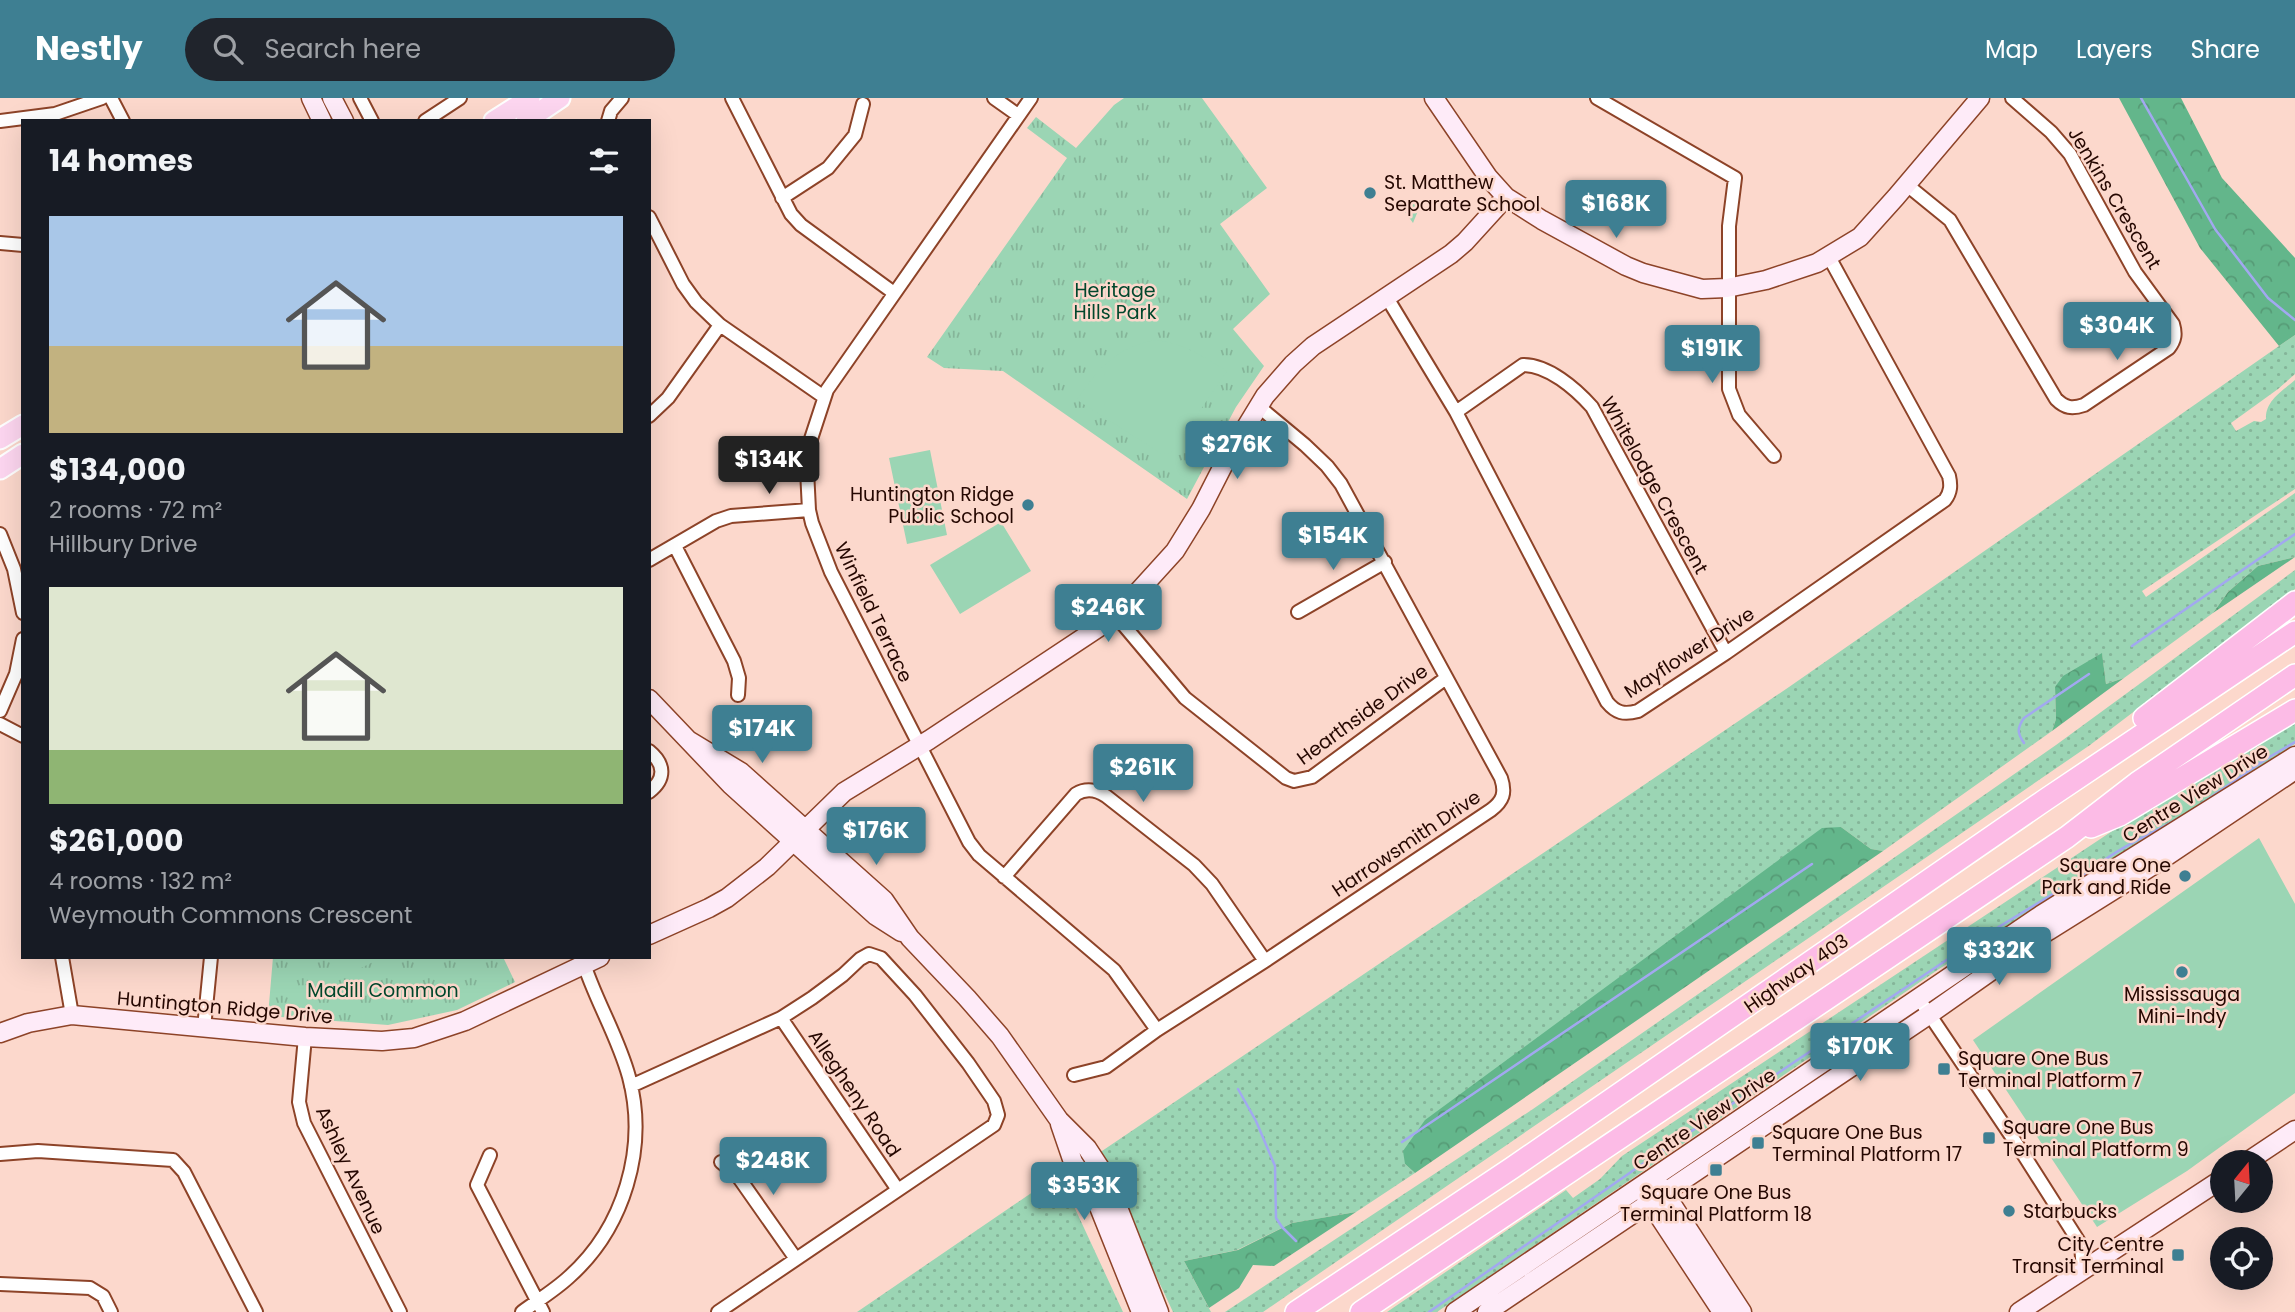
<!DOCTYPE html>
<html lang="en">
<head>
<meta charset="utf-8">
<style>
	body { margin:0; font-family:Poppins,sans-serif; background:#20242c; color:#f1f3f6; height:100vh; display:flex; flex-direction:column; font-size:26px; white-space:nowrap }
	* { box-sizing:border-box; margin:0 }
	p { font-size:23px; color:#9ea1a6 }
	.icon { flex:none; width:38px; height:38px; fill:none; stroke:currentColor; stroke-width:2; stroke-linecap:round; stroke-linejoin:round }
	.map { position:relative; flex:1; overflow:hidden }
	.drawer { position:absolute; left:21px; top:21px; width:630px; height:840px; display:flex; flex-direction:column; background:#171b24; border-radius:0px; box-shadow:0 7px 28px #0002 }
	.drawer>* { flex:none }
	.needle { width:46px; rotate:18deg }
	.tools { position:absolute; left:2210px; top:1052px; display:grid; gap:14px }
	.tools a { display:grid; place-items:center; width:63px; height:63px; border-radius:50%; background:#171b24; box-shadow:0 7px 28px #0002; font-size:35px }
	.price { position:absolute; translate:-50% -60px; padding:0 16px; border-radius:7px; background:#3e7f92; color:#fff; font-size:23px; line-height:46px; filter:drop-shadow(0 2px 4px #0008) }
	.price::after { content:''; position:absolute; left:50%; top:42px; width:21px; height:16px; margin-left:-10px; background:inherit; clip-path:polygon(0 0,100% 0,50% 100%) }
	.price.active { background:#222; color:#fff }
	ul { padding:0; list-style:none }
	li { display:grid; align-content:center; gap:14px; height:371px; padding:0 28px }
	li span { display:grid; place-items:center; height:217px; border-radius:0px; color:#555 }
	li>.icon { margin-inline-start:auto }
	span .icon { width:126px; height:126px; fill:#fffc; stroke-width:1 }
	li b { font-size:30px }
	h2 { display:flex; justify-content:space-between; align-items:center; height:84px; padding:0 28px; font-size:30px }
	header { display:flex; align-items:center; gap:42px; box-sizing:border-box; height:98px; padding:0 35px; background:#3e7f92; color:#fff }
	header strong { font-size:33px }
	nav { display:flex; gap:38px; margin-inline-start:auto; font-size:24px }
	.search { width:490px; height:63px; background:#20242c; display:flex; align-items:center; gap:18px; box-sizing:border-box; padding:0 24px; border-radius:38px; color:#9ea1a6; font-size:26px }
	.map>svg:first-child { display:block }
	.grass { fill:url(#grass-dots) }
	.forest { fill:url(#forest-crowns) }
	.park { fill:url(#park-tufts) }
	.pitch { fill:#9bd5b4 }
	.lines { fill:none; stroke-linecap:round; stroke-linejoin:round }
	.stream { stroke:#a2a8f0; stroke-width:2.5 }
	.street-casing { stroke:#8d4328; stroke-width:16 }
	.secondary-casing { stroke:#8d4328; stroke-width:21 }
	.primary-casing { stroke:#fff; stroke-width:23 }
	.highway-casing { stroke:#fff; stroke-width:24 }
	.street { stroke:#fff; stroke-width:12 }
	.secondary { stroke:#feebf8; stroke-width:18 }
	.primary { stroke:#fdd6f0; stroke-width:19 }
	.highway { stroke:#fcbbe6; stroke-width:21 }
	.poi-dot { fill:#3e7f92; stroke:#fcd8cc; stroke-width:2.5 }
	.labels { text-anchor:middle; stroke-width:5; stroke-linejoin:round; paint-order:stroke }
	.poi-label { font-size:19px; fill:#250701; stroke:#fcd8cc; text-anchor:start }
	.street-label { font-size:19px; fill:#250701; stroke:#fcd8cc }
	.park-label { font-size:19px; fill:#00472c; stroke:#fcd8cc }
</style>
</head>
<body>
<header>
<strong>Nestly</strong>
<div class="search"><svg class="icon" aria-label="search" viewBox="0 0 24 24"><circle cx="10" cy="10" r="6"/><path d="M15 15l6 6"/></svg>Search here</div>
<nav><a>Map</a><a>Layers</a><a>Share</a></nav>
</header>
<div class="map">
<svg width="2295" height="1214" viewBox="0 0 2295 1214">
	<defs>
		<pattern id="grass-dots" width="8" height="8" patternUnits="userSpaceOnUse" patternTransform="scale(1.75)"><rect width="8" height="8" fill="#9bd5b4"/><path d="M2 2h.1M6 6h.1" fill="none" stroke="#85b599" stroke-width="1.8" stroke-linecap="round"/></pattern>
		<pattern id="forest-crowns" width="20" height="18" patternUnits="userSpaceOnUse" patternTransform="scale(1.75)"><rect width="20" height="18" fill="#63b68b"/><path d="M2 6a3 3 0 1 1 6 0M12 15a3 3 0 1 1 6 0" fill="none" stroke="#569b76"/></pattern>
		<pattern id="park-tufts" width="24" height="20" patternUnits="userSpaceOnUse" patternTransform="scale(1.75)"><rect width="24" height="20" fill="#9bd5b4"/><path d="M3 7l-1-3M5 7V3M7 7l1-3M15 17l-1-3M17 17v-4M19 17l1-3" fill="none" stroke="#85b599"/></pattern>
	</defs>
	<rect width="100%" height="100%" fill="#fcd8cc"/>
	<!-- grass -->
	<path class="grass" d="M2295 237V276L2278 291 2231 325 2236 333 2254 323 2261 324 2266 321C2265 303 2282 293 2295 282V391L2142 493 2146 499 2295 395V459L2258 468 2228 494 2213 515 2124 580 2106 586 2102 556 2055 589 2056 621 2052 633 1883 753 1871 751 1841 729 1405 1066 1415 1075 1356 1114 1292 1125 1237 1152 1184 1163 1211 1214H1173L1099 1055 1789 589Z
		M2295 472V491L2090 647 1263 1214H1225L1533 1011 2056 647Z
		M2295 622V646L1939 871 1437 1214H1387L1566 1092 1573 1100 1600 1081 1622 1058 2138 716Z
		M1059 1076 1123 1214H857Z"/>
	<!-- forest -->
	<path class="forest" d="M2119 0H2181L2222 80 2295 160V237L2279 248 2200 150Z
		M2295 459 2213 515 2228 494 2258 468Z
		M2102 555 2106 586 2124 580 2052 633 2056 621 2055 589 2063 578Z
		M1841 729 1871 751 1883 753 1415 1075 1405 1066 1403 1053 1425 1022 1822 730Z
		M1356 1114 1274 1168 1253 1167 1239 1190 1209 1210 1184 1163 1238 1152 1292 1125Z"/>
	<!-- park -->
	<path class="park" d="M1124 0H1202L1267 90 1220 126 1270 196 1233 231 1264 268 1236 309 1187 401 1003 273 944 270 927 259 1067 60 1027 30 1036 19 1076 50 1114 7Z
		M1410 101 1419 104 1420 108 1413 125 1403 111Z
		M273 859H503L515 884 457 912 388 927 268 918Z"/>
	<!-- pitch -->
	<path class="pitch" d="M1155 242C1184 245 1202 258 1227 273L1171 355 1162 356 1077 302C1099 270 1115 250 1155 242Z
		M930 352 947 437 907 446 889 360Z
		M1001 424 1031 473 960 516 930 467Z
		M2259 740 2295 806V995L2187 1073 2097 1129 1973 942Z
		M328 859H383L339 881Z"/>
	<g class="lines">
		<!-- stream -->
		<path class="stream" d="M2141 0 2215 131 2268 200 2295 222
			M2132 548 2295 436
			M2024 645C2017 635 2017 630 2024 620L2089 576
			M2188 715 2266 661 2295 644
			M2103 763C2127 745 2156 734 2182 718
			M1238 991 1256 1023 1275 1068 1276 1120 1282 1129 1296 1143
			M1402 1044 1812 766
			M1429 1214 1644 1065 1969 847 2104 765"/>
		<!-- street casing -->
		<g class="street-casing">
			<path id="street" d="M111 0 123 23
				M360 0 372 23
				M732 0 791 116 801 127 894 195
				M994 0 1018 17
				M1031 0 827 292 809 347 807 372 809 412 812 425 831 474 969 744 979 757 1114 872 1157 932
				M1597 0 1735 80 1729 128V291L1739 317 1774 358
				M0 23 55 16 102 0
				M425 23 460 0
				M608 23 611 13 622 0
				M1907 87 1950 122 2056 301C2065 310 2072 311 2084 307L2169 250C2175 242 2176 236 2173 226L2135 174 2070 56 2051 34 2012 0
				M782 100 828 70 855 37 863 6
				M649 119 683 186 696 204 720 227 824 299
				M0 145 23 147
				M1386 198 1456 314 1607 604C1616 615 1624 617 1638 613L1726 555 1945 402C1951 394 1951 387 1949 378L1829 159
				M1456 314 1523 267C1548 267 1575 290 1592 309L1726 555
				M649 318 668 300 720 227
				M0 436 14 471 23 515
				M675 448 734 563 739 580 738 597
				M649 462 716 423 731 418 809 412
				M1298 514 1385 464
				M1116 518 1185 600 1286 680 1294 683 1312 679 1446 580
				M0 613 16 576 23 541
				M0 626 23 638
				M649 653C665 666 666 681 649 694
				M1004 779 1076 696C1086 690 1097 692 1106 698L1194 767 1212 786 1265 863
				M62 859 72 917
				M1919 901 2020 1051 2081 1147 2083 1172
				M781 920 898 1092
				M204 930 211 859
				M305 939 299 1004 304 1025 400 1214
				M1074 977 1106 969 1157 932 1265 863 1491 712C1503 703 1506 695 1501 680L1341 386 1327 368 1305 347 1258 308
				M631 988 781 920 812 900 843 877 860 861 869 856 881 860 915 897 968 965 994 1003 998 1017 994 1027 718 1214
				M0 1056 38 1053 173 1062 184 1074 256 1214
				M490 1057 477 1087 543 1214
				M721 1064 737 1077 796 1161
				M0 1186 90 1190 103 1198 111 1214
				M522 1214C537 1203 555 1192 569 1179 624 1130 648 1050 629 979 618 938 594 900 582 860"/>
		</g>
		<!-- secondary casing -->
		<g class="secondary-casing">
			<path id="secondary" d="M311 0 322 23
				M332 0 344 23
				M1434 0 1488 79 1506 99 1542 122 1626 168 1643 175 1702 191 1727 190 1766 182 1817 165 1860 139 1896 99 1980 0
				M649 601 731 687 876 818 901 834
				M688 642 741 674 884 802 910 840 967 900 1000 938 1059 1022 1087 1050 1106 1079 1159 1214
				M649 837 709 810 727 800 767 769 844 694 929 642 1116 518 1175 453 1201 411 1226 362 1265 298 1293 266 1313 248 1451 156 1465 144 1506 99
				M0 935 28 925 72 917 305 939 382 943 414 940 465 923 600 859
				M1060 1026 1073 1064 1093 1094 1141 1214
				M2247 1064 2295 1032
				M1658 1085 1742 1214
				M1645 1097 1722 1214
				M1455 1214 2041 817 2295 658
				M1487 1214 1930 916 2048 833 2155 766 2295 672
				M2019 1214 2222 1081"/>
		</g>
		<!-- primary casing -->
		<g class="primary-casing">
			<path id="primary" d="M494 23 530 0
				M526 23 560 0
				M0 341 23 327
				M0 371 23 356"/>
		</g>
		<!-- highway casing -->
		<g class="highway-casing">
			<path id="highway" d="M2144 620 2295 504
				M2091 729 2120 717 2295 612
				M1296 1214 1512 1070 2045 702 2295 534
				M1361 1214 2067 739 2137 685 2295 577"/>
		</g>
		<!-- street -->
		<use href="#street" class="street"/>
		<!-- secondary -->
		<use href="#secondary" class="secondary"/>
		<!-- primary -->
		<use href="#primary" class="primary"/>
		<!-- highway -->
		<use href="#highway" class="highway"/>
	</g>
	<!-- markers -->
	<g class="poi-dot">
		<circle cx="1370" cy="95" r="7"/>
		<circle cx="1028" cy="407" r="7"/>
		<circle cx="2185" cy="778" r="7"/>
		<circle cx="2182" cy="874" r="7"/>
		<rect x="1937" y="964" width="14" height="14" rx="3.5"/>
		<rect x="1982" y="1033" width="14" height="14" rx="3.5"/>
		<rect x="1751" y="1038" width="14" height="14" rx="3.5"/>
		<rect x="1709" y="1065" width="14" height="14" rx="3.5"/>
		<circle cx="2009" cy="1113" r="7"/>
		<rect x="2171" y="1150" width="14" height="14" rx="3.5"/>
	</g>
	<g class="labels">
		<!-- poi labels -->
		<g class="poi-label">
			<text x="1384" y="91">St. Matthew<tspan x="1384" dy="22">Separate School</tspan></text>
			<text x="1014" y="403" text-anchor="end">Huntington Ridge<tspan x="1014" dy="22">Public School</tspan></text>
			<text x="2171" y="774" text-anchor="end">Square One<tspan x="2171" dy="22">Park and Ride</tspan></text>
			<text x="2182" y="903" text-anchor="middle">Mississauga<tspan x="2182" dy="22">Mini-Indy</tspan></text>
			<text x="1958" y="967">Square One Bus<tspan x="1958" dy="22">Terminal Platform 7</tspan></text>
			<text x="2003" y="1036">Square One Bus<tspan x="2003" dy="22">Terminal Platform 9</tspan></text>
			<text x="1772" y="1041">Square One Bus<tspan x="1772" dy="22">Terminal Platform 17</tspan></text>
			<text x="1716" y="1101" text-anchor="middle">Square One Bus<tspan x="1716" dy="22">Terminal Platform 18</tspan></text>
			<text x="2023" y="1120">Starbucks</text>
			<text x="2164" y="1153" text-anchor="end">City Centre<tspan x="2164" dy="22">Transit Terminal</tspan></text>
		</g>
		<!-- street labels -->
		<g class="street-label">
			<text transform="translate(2115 100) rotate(59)" y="7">Jenkins Crescent</text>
			<text transform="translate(1655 387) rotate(61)" y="7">Whitelodge Crescent</text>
			<text transform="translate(874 514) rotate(64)" y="7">Winfield Terrace</text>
			<text transform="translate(1689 554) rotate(-33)" y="7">Mayflower Drive</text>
			<text transform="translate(1362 616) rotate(-36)" y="7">Hearthside Drive</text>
			<text transform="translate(2195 695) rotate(-32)" y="7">Centre View Drive</text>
			<text transform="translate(1406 745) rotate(-34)" y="7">Harrowsmith Drive</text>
			<text transform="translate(1796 875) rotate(-35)" y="7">Highway 403</text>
			<text transform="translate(225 909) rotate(5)" y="7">Huntington Ridge Drive</text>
			<text transform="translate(855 995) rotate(56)" y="7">Allegheny Road</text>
			<text transform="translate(1704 1021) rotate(-34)" y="7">Centre View Drive</text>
			<text transform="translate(351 1072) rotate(65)" y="7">Ashley Avenue</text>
		</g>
		<!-- park labels -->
		<g class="park-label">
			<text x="1115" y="199">Heritage<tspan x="1115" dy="22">Hills Park</tspan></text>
			<text x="383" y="899">Madill Common</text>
		</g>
	</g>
</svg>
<div class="tools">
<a><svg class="needle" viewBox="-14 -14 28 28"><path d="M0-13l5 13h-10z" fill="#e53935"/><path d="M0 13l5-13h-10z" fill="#9ea1a6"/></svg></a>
<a><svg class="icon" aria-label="locate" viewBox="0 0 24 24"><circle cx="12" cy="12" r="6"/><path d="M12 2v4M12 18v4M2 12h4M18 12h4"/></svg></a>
</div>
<b class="price" style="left:1616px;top:142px">$168K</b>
<b class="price" style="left:2117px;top:264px">$304K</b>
<b class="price" style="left:1712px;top:287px">$191K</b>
<b class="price" style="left:1237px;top:383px">$276K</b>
<b class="price active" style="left:769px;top:398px">$134K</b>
<b class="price" style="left:1333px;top:474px">$154K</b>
<b class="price" style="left:1108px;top:546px">$246K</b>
<b class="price" style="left:762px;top:667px">$174K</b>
<b class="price" style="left:1143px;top:706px">$261K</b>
<b class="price" style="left:876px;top:769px">$176K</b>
<b class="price" style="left:1999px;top:889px">$332K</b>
<b class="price" style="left:1860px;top:985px">$170K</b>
<b class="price" style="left:773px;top:1099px">$248K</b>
<b class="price" style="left:1084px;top:1124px">$353K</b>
<section class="drawer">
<h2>14 homes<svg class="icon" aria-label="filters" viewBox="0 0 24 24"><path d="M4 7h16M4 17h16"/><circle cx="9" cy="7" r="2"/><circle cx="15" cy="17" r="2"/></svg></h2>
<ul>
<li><span style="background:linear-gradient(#a9c7e8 60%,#c2b280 0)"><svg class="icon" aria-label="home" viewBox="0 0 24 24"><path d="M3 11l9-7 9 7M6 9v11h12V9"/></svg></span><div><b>$134,000</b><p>2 rooms · 72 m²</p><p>Hillbury Drive</p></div></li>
<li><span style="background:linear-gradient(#dfe7d0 75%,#8fb573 0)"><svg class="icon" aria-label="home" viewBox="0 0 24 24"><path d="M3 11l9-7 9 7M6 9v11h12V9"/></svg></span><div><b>$261,000</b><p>4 rooms · 132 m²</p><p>Weymouth Commons Crescent</p></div></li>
</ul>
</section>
</div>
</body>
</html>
